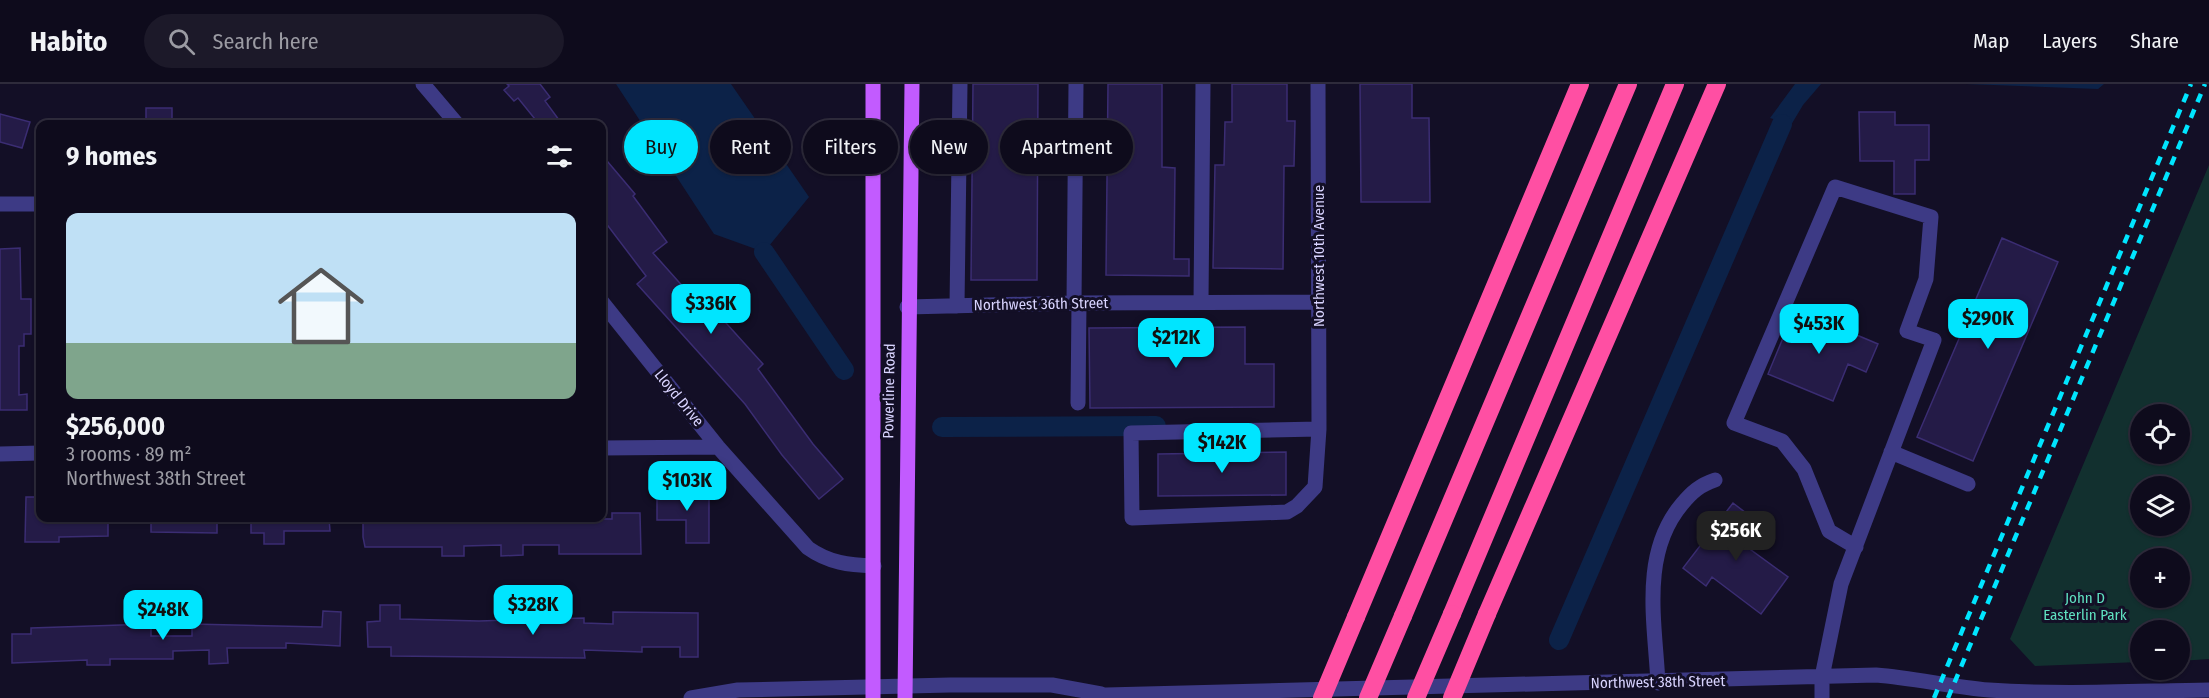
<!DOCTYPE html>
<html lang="en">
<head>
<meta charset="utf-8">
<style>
	body { margin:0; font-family:"Fira Sans Condensed",sans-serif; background:#1c1929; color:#f1f3f6; height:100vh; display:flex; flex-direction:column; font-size:22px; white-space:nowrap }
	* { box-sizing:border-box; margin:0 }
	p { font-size:20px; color:#9b9ba3 }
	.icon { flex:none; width:33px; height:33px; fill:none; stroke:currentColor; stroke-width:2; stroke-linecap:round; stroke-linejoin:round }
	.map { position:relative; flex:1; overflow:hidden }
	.panel { position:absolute; left:36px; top:36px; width:570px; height:402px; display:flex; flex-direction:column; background:#0e0b1c; border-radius:12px; box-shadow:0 2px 4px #0004,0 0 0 2px #2e2b3b }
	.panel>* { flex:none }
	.banner { position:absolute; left:624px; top:36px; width:570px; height:54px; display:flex; gap:12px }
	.buttons { position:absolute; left:2130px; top:320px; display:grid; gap:12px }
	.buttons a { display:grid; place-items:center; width:60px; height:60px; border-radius:50%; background:#0e0b1c; box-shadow:0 2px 4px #0004,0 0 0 2px #2e2b3b; font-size:30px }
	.price { position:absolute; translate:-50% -51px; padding:0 14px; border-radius:12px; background:#00e5ff; color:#111; font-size:20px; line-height:39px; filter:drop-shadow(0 2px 3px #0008) }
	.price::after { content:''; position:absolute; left:50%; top:36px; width:18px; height:14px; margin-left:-9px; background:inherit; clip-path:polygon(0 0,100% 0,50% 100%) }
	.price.active { background:#222; color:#fff }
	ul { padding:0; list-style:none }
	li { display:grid; align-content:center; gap:12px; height:318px; padding:0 30px }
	li span { display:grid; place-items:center; height:186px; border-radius:12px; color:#555 }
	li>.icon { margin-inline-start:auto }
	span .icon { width:108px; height:108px; fill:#fffc; stroke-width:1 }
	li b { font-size:26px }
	h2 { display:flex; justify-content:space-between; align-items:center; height:72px; padding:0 30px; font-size:26px }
	.chip { padding:0 21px; border-radius:27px; background:#0e0b1c; box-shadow:0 2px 4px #0004,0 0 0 2px #2e2b3b; font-size:21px; line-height:54px }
	.chip.active { background:#00e5ff; color:#111 }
	header { display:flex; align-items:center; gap:36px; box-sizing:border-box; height:84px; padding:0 30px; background:#0e0b1c; border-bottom:2px solid #2e2b3b }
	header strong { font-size:28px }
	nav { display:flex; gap:33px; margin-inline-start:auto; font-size:21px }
	.search { width:420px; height:54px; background:#1c1929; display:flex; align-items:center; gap:15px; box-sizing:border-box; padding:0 21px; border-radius:33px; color:#9b9ba3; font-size:22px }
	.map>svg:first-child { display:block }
	.green { fill:#12302f; fill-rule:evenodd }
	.water { fill:#0c2248 }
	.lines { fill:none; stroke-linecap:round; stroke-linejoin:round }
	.canal { stroke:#0c2248; stroke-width:20 }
	.building { fill:#241b47; stroke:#3b2d73; stroke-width:1.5 }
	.minor { stroke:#3d3a85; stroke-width:15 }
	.major { stroke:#c25bff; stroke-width:15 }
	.highway { stroke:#ff4fa3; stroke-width:18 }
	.rail { stroke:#00e5ff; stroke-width:4.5; stroke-dasharray:9 8; stroke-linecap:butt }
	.highway-bridge { stroke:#ff4fa3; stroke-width:18 }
	.labels { text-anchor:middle; stroke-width:6; stroke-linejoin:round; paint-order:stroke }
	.street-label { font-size:15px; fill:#d9d4ff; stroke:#130f26 }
	.park-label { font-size:15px; fill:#5fe0c0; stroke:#130f26 }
</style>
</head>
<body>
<header>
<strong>Habito</strong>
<div class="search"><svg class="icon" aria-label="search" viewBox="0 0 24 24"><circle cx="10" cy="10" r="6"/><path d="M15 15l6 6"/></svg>Search here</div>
<nav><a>Map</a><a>Layers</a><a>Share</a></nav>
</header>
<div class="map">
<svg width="2209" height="614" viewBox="0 0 2209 614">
	<rect width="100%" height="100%" fill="#130f26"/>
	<!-- green -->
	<path class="green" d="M2209 81V575L2180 577V546H2140V578L2035 582 2010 555ZM2140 330H2180V369H2140ZM2140 402H2180V441H2140ZM2140 474H2180V513H2140Z"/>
	<!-- water -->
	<path class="water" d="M616 0H731L809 113 764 168 714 150Z
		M1795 0H1821L1803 21 1791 41 1770 34Z
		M1966 0H2104L2098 5Z"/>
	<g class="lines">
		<!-- canal -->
		<path class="canal" d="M764 168 844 286
			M942 343 1156 342
			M1559 556 1782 40"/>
	</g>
	<!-- building -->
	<path class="building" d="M507 0H540L550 13 545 17 562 40H539L518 14 514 17 504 6 509 2Z
		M973 0H1038L1037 196H971Z
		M1108 0H1162V83L1175 84 1174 175H1189V192L1106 191Z
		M1232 0H1287V37H1295L1294 82H1284L1283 185 1213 184 1215 81H1224L1225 38H1232Z
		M1360 0H1412V34H1429L1430 118H1361Z
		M146 24H172V40H146Z
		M1859 28H1895V41H1929V76H1915V110H1894V77H1860Z
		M0 30 30 38 22 64 0 58Z
		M602 71 635 110 633 112 667 158 653 169 702 224 708 219 763 280 758 285 813 360 843 395 819 415 782 371 745 320 637 200 646 192 602 134Z
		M2002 154 2058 178 1973 377 1917 353Z
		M20 164 21 215H31V250H24V262H19V311L27 310V326H0V165Z
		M1795 225 1878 260 1866 288 1848 280 1833 317 1768 290Z
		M1245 243V280H1274V323L1090 324 1089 244Z
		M1286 368V411L1158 412V370Z
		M657 406H709V459H686V436H657Z
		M26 413H40V434H108V452L59 453V458H25Z
		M1733 419 1759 439 1743 460 1788 493 1761 530 1712 493 1706 502 1683 484Z
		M612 429H640L641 470H559V461H523V471L501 472V461L464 462V472H442V463H365L363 453V435L464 434V437H497V434L612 435Z
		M151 434H217V449L151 448Z
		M251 434H329L330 447H284V460H264V449H251Z
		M380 521H400V535L479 537 584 534V539L613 540V528L698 529V573H680V563H642V568L584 566 585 574 391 572V563H368L367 538 380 537Z
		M323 527 341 528 340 562 286 559V564H227L228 579 209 580V566L173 567V575H110V581H87V576L12 579V550H31V544L151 540V552H192V540L322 543Z"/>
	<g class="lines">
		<!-- minor -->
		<path class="minor" d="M423 0 457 40
			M1318 0 1319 345 1315 403 1297 422 1287 428 1132 434 1131 349 1319 345
			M0 120H40
			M602 218 718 363 808 464C829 479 849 481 874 482
			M1201 218 1203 0
			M1074 219 1076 0
			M957 222 960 0
			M907 223 1074 219 1319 218
			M1078 319 1079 219
			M602 364 718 363
			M1891 368 1968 400
			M0 370 40 369
			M1658 599C1655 538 1640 470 1682 420 1692 408 1700 401 1715 396
			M691 614 738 606 950 601H1052L1101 610
			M1088 614 1106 611 1876 591C1915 594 1951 603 1989 606 2062 611 2136 607 2209 606
			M1822 614V593L1841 500 1934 256 1907 247 1926 195 1931 133 1835 103 1734 339 1782 357 1804 385 1829 447 1856 463"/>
		<!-- major -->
		<path class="major" d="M873 614V0
			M905 614 912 0"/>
		<!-- highway -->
		<path class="highway" d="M1452 530 1675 0
			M1487 530 1717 0
			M1403 532 1628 0
			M1356 533 1580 0"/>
		<!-- rail -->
		<path class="rail" d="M1934 614 2191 0
			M1948 614 2205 0"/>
		<!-- highway-bridge -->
		<path class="highway-bridge" d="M1322 614 1356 533
			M1368 614 1403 532
			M1416 614 1452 530
			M1452 614 1487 530"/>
	</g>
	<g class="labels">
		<!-- street labels -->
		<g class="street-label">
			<text transform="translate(1319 172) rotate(-90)" y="5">Northwest 10th Avenue</text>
			<text transform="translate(1041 220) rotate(-1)" y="5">Northwest 36th Street</text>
			<text transform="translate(889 307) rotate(-89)" y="5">Powerline Road</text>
			<text transform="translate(679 314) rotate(51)" y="5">Lloyd Drive</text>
			<text transform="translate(1658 598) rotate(-1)" y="5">Northwest 38th Street</text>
		</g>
		<!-- park labels -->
		<g class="park-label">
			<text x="2085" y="519">John D<tspan x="2085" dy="17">Easterlin Park</tspan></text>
		</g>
	</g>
</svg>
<div class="buttons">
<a><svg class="icon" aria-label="locate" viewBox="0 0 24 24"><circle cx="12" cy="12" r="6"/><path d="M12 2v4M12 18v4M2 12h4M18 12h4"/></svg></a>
<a><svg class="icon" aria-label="layers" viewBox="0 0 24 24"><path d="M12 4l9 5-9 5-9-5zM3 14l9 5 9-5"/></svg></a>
<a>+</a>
<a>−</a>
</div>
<b class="price" style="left:711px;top:251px">$336K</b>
<b class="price" style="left:1988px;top:266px">$290K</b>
<b class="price" style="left:1819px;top:271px">$453K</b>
<b class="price" style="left:1176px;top:285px">$212K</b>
<b class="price" style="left:1222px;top:390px">$142K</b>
<b class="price" style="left:687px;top:428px">$103K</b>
<b class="price active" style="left:1736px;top:478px">$256K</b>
<b class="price" style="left:533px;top:552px">$328K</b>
<b class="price" style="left:163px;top:557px">$248K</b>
<div class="banner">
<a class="chip active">Buy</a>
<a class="chip">Rent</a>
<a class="chip">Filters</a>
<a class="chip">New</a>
<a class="chip">Apartment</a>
</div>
<section class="panel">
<h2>9 homes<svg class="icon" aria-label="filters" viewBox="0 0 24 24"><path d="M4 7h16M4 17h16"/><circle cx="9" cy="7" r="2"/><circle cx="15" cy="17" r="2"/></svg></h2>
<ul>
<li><span style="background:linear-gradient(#bfe0f5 70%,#7fa58c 0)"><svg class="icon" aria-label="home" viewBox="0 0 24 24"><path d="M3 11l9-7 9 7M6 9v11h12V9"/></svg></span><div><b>$256,000</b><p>3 rooms · 89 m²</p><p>Northwest 38th Street</p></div></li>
</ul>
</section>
</div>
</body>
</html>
